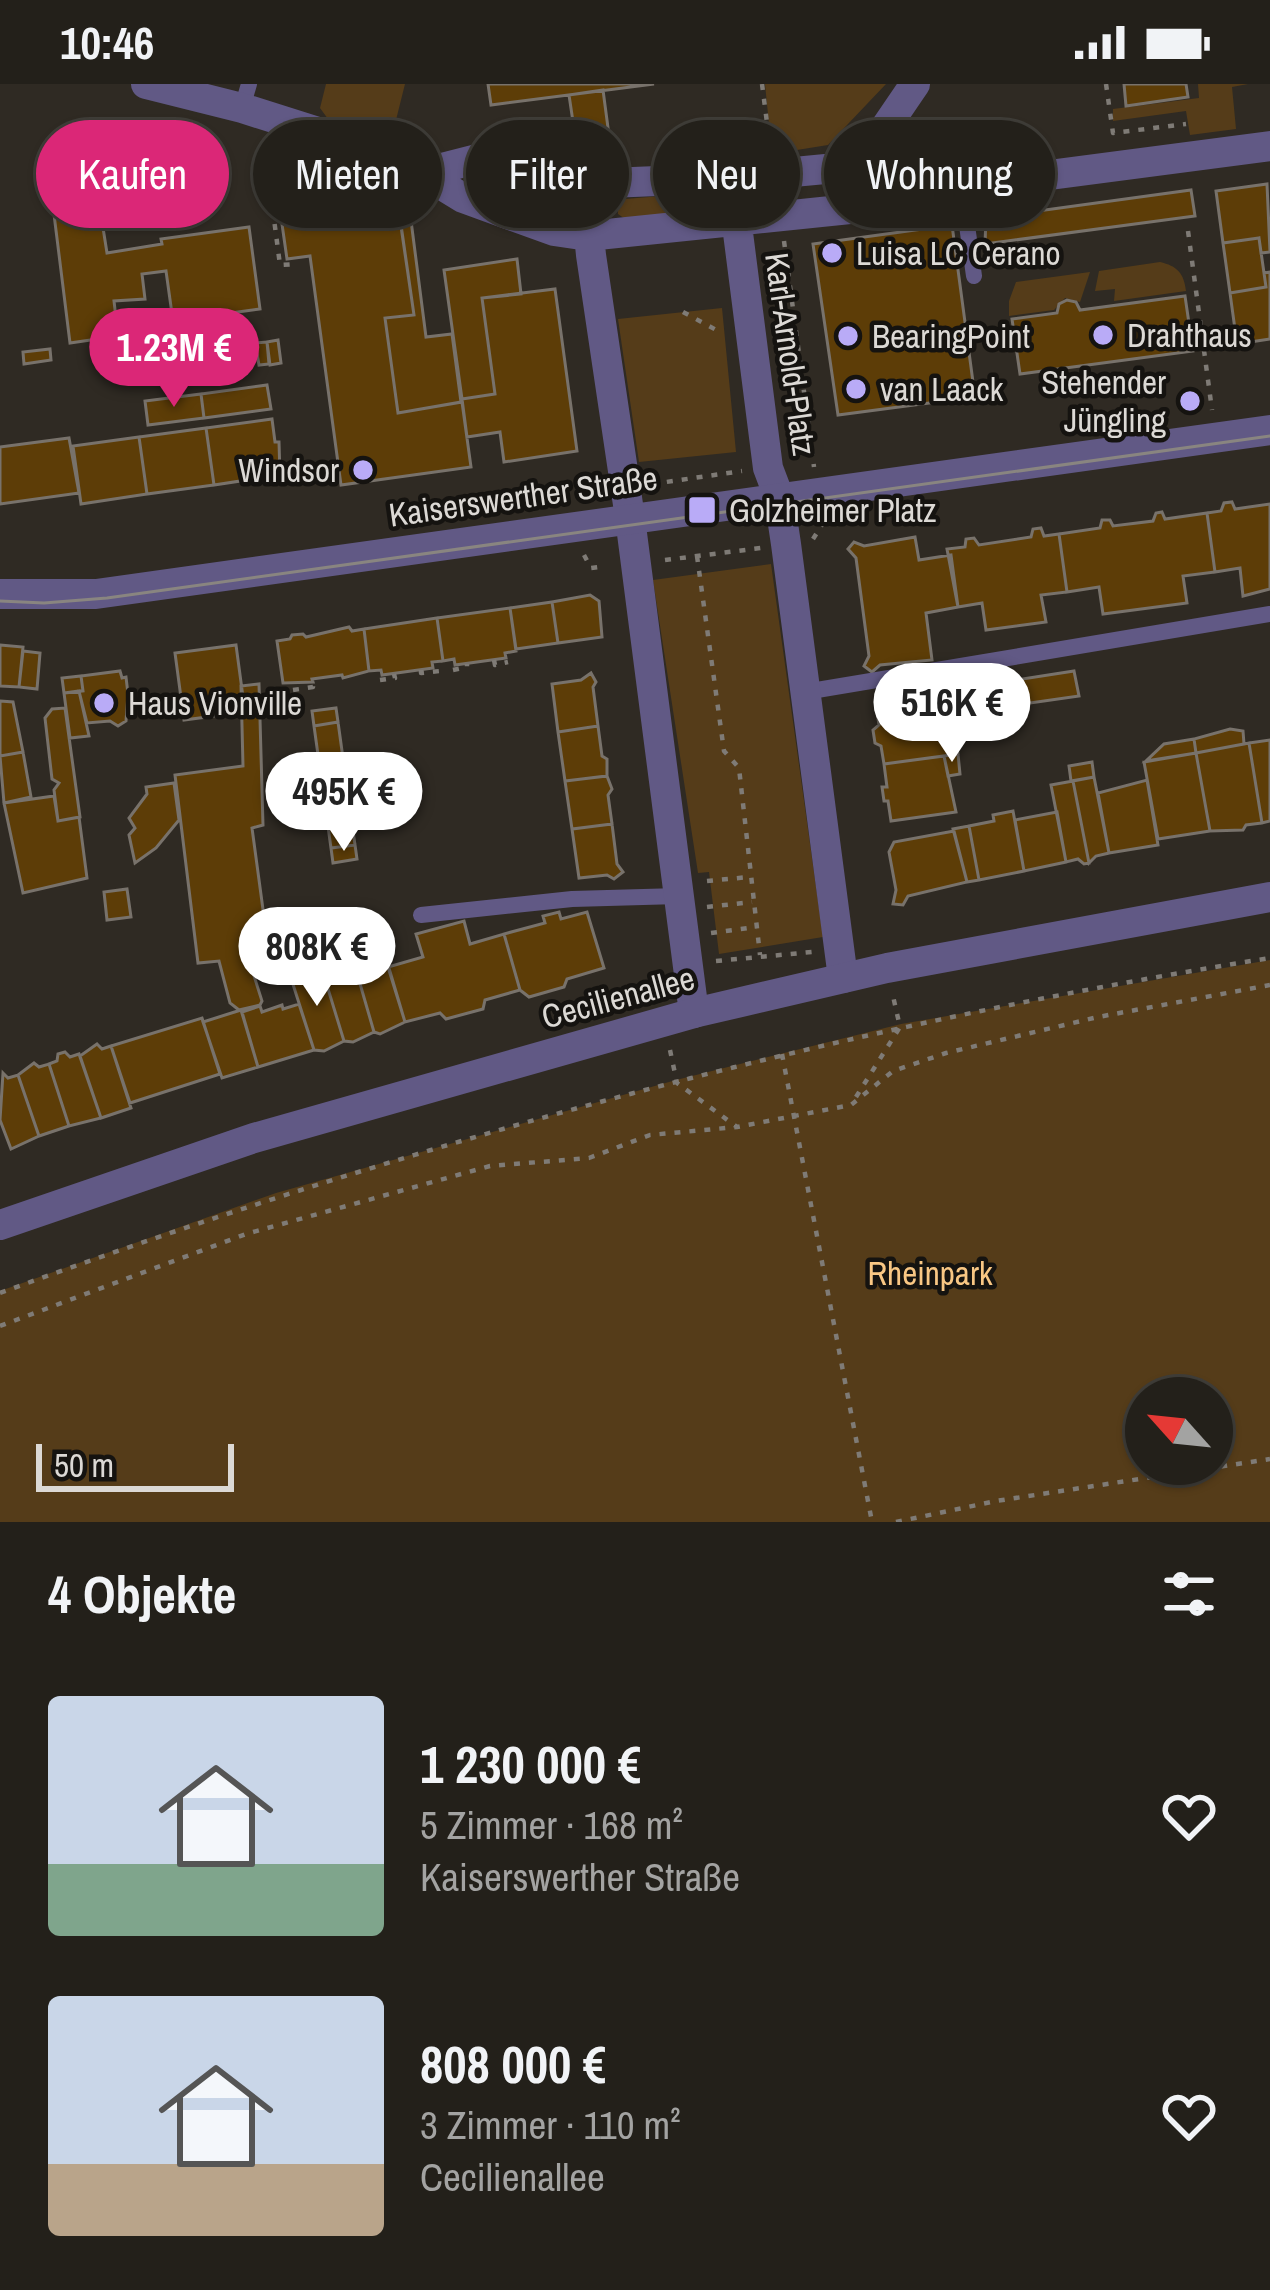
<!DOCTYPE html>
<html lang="de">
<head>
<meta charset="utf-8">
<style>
	body { margin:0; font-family:"Archivo Narrow",sans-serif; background:#2f2d27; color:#f1f3f6; height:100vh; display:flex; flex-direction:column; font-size:45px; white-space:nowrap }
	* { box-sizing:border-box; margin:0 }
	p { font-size:39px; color:#a3a3a2 }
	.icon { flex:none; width:66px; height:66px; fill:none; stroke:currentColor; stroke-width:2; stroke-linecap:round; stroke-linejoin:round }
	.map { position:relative; height:1438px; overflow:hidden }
	.details { display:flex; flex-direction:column; background:#23201a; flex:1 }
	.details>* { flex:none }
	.top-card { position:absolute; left:36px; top:36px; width:1200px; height:108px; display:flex; gap:24px }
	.needle { width:78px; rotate:297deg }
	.buttons { position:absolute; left:1125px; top:1293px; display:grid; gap:24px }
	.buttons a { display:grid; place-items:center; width:108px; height:108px; border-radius:50%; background:#23201a; box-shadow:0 3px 9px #0004,0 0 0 3px #403e39; font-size:60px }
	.scale { position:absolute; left:36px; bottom:30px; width:198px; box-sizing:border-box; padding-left:12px; border:6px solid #dcd9d5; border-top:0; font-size:33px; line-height:42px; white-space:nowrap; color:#dcd9d5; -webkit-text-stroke:9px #151310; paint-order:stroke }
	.price { position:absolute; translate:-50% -102px; padding:0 27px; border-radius:42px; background:#fff; color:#222; font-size:39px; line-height:78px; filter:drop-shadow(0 3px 6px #0008) }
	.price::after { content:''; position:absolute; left:50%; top:72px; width:36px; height:27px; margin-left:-18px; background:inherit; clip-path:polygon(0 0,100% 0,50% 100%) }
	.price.selected { background:#db2777; color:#fff }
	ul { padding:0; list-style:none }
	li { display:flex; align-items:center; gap:36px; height:300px; padding:0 48px }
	li span { display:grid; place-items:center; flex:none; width:336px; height:240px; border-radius:12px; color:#555 }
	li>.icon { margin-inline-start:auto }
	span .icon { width:144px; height:144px; fill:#fffc; stroke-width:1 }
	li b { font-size:51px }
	h2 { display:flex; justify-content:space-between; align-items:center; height:144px; padding:0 48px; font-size:51px }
	.chip { padding:0 42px; border-radius:54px; background:#23201a; box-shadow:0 3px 9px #0004,0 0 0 3px #403e39; font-size:42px; line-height:108px }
	.chip.selected { background:#db2777; color:#fff }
	.status { display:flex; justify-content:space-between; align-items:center; height:84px; padding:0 60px; background:#23201a; direction:ltr }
	.status svg { height:33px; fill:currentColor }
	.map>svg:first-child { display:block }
	.green { fill:#553c19; fill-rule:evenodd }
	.building { fill:#5d3d07; stroke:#78726b; stroke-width:3 }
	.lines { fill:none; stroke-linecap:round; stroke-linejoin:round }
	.path { stroke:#7f7b76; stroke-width:4.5; stroke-dasharray:6 9; stroke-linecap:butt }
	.service { stroke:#615985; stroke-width:16 }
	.minor { stroke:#615985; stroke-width:30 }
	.tertiary { stroke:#615985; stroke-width:30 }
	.tram { stroke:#898580; stroke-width:3 }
	.poi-dot { fill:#b9abf7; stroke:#151310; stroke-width:4.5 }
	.labels { text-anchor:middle; stroke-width:9; stroke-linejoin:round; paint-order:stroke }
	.poi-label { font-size:33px; fill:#dcd9d5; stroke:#151310; text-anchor:start }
	.street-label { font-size:33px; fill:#dcd9d5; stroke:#151310 }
	.park-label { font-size:33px; fill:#f9c784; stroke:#151310 }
</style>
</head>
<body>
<div class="status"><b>10:46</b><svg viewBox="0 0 49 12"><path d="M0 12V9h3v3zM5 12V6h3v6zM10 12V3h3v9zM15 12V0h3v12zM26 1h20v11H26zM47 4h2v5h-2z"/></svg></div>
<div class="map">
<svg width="1270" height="1438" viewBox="0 0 1270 1438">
	<rect width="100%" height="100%" fill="#2f2a23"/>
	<!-- green -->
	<path class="green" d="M326 0H405L393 48 380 54 328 35 320 24Z
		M765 0H886L828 61 772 70Z
		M1198 0H1248L1232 3 1236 45 1190 51 1186 27 1113 37V25L1199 14Z
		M475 89 550 105 547 130 468 100 466 93Z
		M697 109 707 116 698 127 625 135 618 130V121L625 115Z
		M1160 178C1177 182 1184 189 1186 207L1114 217 1115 205 1095 207 1099 187Z
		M1090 188 1080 218 1065 214 1054 226 1009 232V217L1016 198Z
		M722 224 736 368 639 378 618 235Z
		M771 480 823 853 719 870 709 788 698 789 653 496Z
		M1270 876V1438H0V1207L276 1109 676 996 901 940ZM1212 1314V1380H1146V1314Z"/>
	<!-- building -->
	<path class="building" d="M488 0H654L491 21Z
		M1124 0H1186L1188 13 1126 22Z
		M603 6 612 74 579 78 569 11Z
		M137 62 139 77 96 84 93 79 91 69Z
		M91 68 107 169 162 160 161 155 249 143 260 225 173 237 166 187 142 190 145 215 114 217 118 252 70 259 47 74Z
		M364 100 367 117 397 113 414 231 385 234 398 329 462 318 471 383 341 401 310 172 287 175 278 112Z
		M1267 100 1270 168 1261 169 1259 154 1223 159 1216 107Z
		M1191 106 1195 132 985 160 986 134Z
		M409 121 426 253 452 250 461 318 398 329 385 234 414 231 398 122Z
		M952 141 975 313 838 331 813 160Z
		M1259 154 1266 203 1230 209 1223 159Z
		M517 175 521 210 482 214 495 310 462 315 444 186Z
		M1270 188V255L1237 260 1230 209 1266 203 1264 189Z
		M555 205 577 367 504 378 500 348 467 353 462 315 495 310 482 214Z
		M1185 212 1193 267 1020 290 1012 235 1057 229 1059 220 1067 216 1076 218 1080 226Z
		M278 256 281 279 270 281 267 258Z
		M267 258 269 280 259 281 255 259Z
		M50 265 51 276 24 280 23 268Z
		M267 301 271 325 204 334 201 310Z
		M201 310 204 334 148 341 145 317Z
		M272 335 275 358H279L280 391 214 401 206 344Z
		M206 344 214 401 147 410 139 353Z
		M139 353 147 410 81 420 73 362Z
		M69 354 79 409 0 420V363Z
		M1232 418 1235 425 1270 420V505L1243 512 1240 484 1215 488 1207 429 1221 427 1224 419Z
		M1162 428 1165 435 1207 429 1215 488 1183 492 1187 519 1103 530 1099 503 1067 508 1059 450 1100 444 1102 436H1110L1113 442 1153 437 1156 429Z
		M1041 444 1044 452 1059 450 1067 508 1041 511 1046 538 986 546 982 519 958 523 947 465 965 463 966 455 974 454 979 461 1031 453 1033 445Z
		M915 453 919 476 951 471 958 523 926 529 932 576 880 581 872 588 864 582 869 572 856 474 848 465 854 458 864 462Z
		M590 511 599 517 602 553 558 559 552 518Z
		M552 518 558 559 516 565 510 524Z
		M510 524 516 567 505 569 506 574 455 581 454 575 443 577 437 534Z
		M437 534 443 577 432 578 433 584 382 591 381 586 369 587 364 545Z
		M349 543 352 547 364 545 369 587 343 594 342 591 312 595 313 598 283 599 277 557 290 555 292 551 303 550 306 553Z
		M0 561 23 563 19 603 0 602Z
		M236 561 245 628 184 636 175 569Z
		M23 567 40 569 37 605 19 603Z
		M120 587 122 594 126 593 128 610 126 637 118 642 110 637 87 639 79 607H83L81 592Z
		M1074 587 1079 612 994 624 990 600Z
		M591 589 596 598 593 603 598 642 558 648 552 600 581 596Z
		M81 592 83 607 64 609 62 594Z
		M259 600 263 741 252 744 269 870 248 873 262 917 260 921 239 926 230 919 219 877 198 879 175 691 243 682 241 602Z
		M79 607 89 652 70 654 64 609Z
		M945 612 958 670 884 680 881 662 875 659 873 646 879 641 876 622Z
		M0 617 13 618 23 668 0 672Z
		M65 624 80 733 58 737 54 706 59 699 52 695 45 634 52 625Z
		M336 624 338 638 314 642 312 627Z
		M338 638 355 761 331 764 314 642Z
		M598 642 602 672 607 675V692L565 697 558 648Z
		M1230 645 1243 647 1244 660 1196 669 1194 655Z
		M1194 655 1196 669 1146 677 1164 660Z
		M1270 656V737L1262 739 1249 659Z
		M1249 659 1262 739 1246 741 1243 746 1210 747 1196 669Z
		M23 668 31 713 4 719 0 672Z
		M1196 669 1210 747 1158 755 1144 678Z
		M958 670 960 690 948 692 944 672Z
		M944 672 956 728 891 737 888 717H884L882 703H887L884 680Z
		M1092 678 1094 693 1071 697 1069 682Z
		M607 692 612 705 608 711 612 740 572 745 565 697Z
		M1094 693 1109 769 1096 772 1089 779 1073 697Z
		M1147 696 1158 761 1109 769 1098 709Z
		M1073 697 1089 779 1084 780 1078 775 1066 778 1051 701Z
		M174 699 179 736 156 764 135 779 129 751 135 744 129 734 147 710 146 703Z
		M54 712 58 737 79 733 87 794 23 809 4 719Z
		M1013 727 1024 787 979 796 969 742 994 737 993 731Z
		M1057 728 1066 778 1024 787 1015 736Z
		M612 740 617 780 623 788 614 795 607 791 579 794 572 745Z
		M969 742 979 796 967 798 953 745Z
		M954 747 967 798 908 812 903 821 893 820 896 806 889 768 894 758Z
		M355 761 357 775 333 779 331 764Z
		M127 805 131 833 107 836 104 808Z
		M559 828 561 835 587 828 604 884 567 895 564 903 529 913 520 906 504 850 545 839 543 832Z
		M464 837 470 860 504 850 520 906 485 916 483 925 446 935 440 929 405 938 388 883 423 873 416 850Z
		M383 864 405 938 380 950 374 948 352 872Z
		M352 872 374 948 353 958 344 957 321 882Z
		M321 882 344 957 324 967 314 966 290 891Z
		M299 920 314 966 258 983 242 928 260 922 262 928 282 921 283 925Z
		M241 926 258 983 222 994 203 938Z
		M202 934 220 990 130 1019 111 962Z
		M97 960 102 965 111 962 131 1024 101 1034 80 972Z
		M65 968 70 973 79 970 101 1034 69 1042 49 980 57 977 58 970Z
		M34 979 39 983 49 980 69 1042 39 1052 18 991Z
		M3 989 8 994 18 991 39 1052 11 1065 0 1036Z"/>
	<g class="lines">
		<!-- path -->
		<path class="path" d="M762 0 770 62
			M1106 0 1113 49 1186 40
			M279 67 269 97 280 181 297 180
			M1188 147 1212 326
			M784 157 814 383
			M683 228 720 248
			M652 400 742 387
			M506 425 513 418 599 407
			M813 455 825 436
			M584 471 591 484 606 482
			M697 472 724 667 739 684 760 871
			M665 476 761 464
			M494 576 495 581 508 578
			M421 586V589L440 587
			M453 586 467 583V580
			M380 596 395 594 394 590
			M293 606 313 603V598
			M707 797 749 793
			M707 823 752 818
			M711 849 756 843
			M716 877 812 868
			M670 966 677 999 737 1043 851 1021 893 987 946 969 1098 933 1270 901
			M782 970 872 1438
			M856 1013 900 943 893 912
			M0 1209C413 1058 836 943 1270 874
			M0 1242 246 1150 490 1082 589 1074 650 1051 737 1043
			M896 1438 996 1417 1270 1375"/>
		<!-- service -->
		<path class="service" d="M242 24 249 0
			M962 105 974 192
			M805 608 1270 530
			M421 831 572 815 679 812"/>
		<!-- minor -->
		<path class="minor" d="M146 0 242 24 356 60 430 87 445 103 463 114 554 147 588 152 879 122 897 111 1270 62
			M430 87 477 75 584 100 731 94 836 84 878 98 897 111
			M731 94 768 384 779 413 786 460 843 894
			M584 100 591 171 630 434 694 929
			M848 107 866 72 915 0"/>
		<!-- tertiary -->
		<path class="tertiary" d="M0 510H96L1270 346
			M0 1141 254 1054 694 929 887 884 1270 813"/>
		<!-- tram -->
		<path class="tram" d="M0 517 44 519 107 514 1270 352"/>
	</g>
	<!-- markers -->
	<g class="poi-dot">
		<circle cx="832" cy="169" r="12"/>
		<circle cx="1103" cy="251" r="12"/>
		<circle cx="848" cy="252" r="12"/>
		<circle cx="856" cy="305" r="12"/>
		<circle cx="1190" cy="317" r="12"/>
		<circle cx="363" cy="386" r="12"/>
		<rect x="687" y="411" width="30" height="30" rx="6"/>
		<circle cx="104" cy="619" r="12"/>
	</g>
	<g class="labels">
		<!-- poi labels -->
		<g class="poi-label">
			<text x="856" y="181">Luisa LC Cerano</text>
			<text x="1127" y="263">Drahthaus</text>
			<text x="872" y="264">BearingPoint</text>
			<text x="1166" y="310" text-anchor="end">Stehender<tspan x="1166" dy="38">Jüngling</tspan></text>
			<text x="880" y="317">van Laack</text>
			<text x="339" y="398" text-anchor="end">Windsor</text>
			<text x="729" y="438">Golzheimer Platz</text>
			<text x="128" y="631">Haus Vionville</text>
		</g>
		<!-- street labels -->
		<g class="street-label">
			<text transform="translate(791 270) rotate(82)" y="12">Karl-Arnold-Platz</text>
			<text transform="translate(523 412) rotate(-8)" y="12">Kaiserswerther Straße</text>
			<text transform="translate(618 913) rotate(-15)" y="12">Cecilienallee</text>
		</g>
		<!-- park labels -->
		<g class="park-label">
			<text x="930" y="1201">Rheinpark</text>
		</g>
	</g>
</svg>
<div class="buttons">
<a><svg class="needle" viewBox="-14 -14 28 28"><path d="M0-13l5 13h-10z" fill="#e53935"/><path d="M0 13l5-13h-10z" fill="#a3a3a2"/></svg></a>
</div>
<div class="scale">50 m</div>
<b class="price selected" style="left:174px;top:326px">1.23M €</b>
<b class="price" style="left:952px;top:681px">516K €</b>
<b class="price" style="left:344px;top:770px">495K €</b>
<b class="price" style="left:317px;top:925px">808K €</b>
<div class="top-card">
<a class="chip selected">Kaufen</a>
<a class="chip">Mieten</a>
<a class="chip">Filter</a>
<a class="chip">Neu</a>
<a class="chip">Wohnung</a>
</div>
</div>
<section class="details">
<h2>4 Objekte<svg class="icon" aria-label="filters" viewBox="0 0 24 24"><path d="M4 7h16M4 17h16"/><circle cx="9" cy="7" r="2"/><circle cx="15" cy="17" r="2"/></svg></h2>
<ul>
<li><span style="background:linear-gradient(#c9d6e8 70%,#7fa58c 0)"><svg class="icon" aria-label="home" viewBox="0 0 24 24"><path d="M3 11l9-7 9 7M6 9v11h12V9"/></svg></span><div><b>1 230 000 €</b><p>5 Zimmer · 168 m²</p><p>Kaiserswerther Straße</p></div><svg class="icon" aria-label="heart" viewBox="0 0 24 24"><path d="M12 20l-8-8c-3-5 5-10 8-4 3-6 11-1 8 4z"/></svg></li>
<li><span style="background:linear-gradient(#c9d6e8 70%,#b9a48a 0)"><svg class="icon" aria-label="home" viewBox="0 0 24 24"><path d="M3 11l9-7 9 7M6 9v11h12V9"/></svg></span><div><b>808 000 €</b><p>3 Zimmer · 110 m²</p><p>Cecilienallee</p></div><svg class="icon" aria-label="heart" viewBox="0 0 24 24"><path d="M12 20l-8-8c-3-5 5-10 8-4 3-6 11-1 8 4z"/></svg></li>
</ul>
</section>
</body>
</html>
